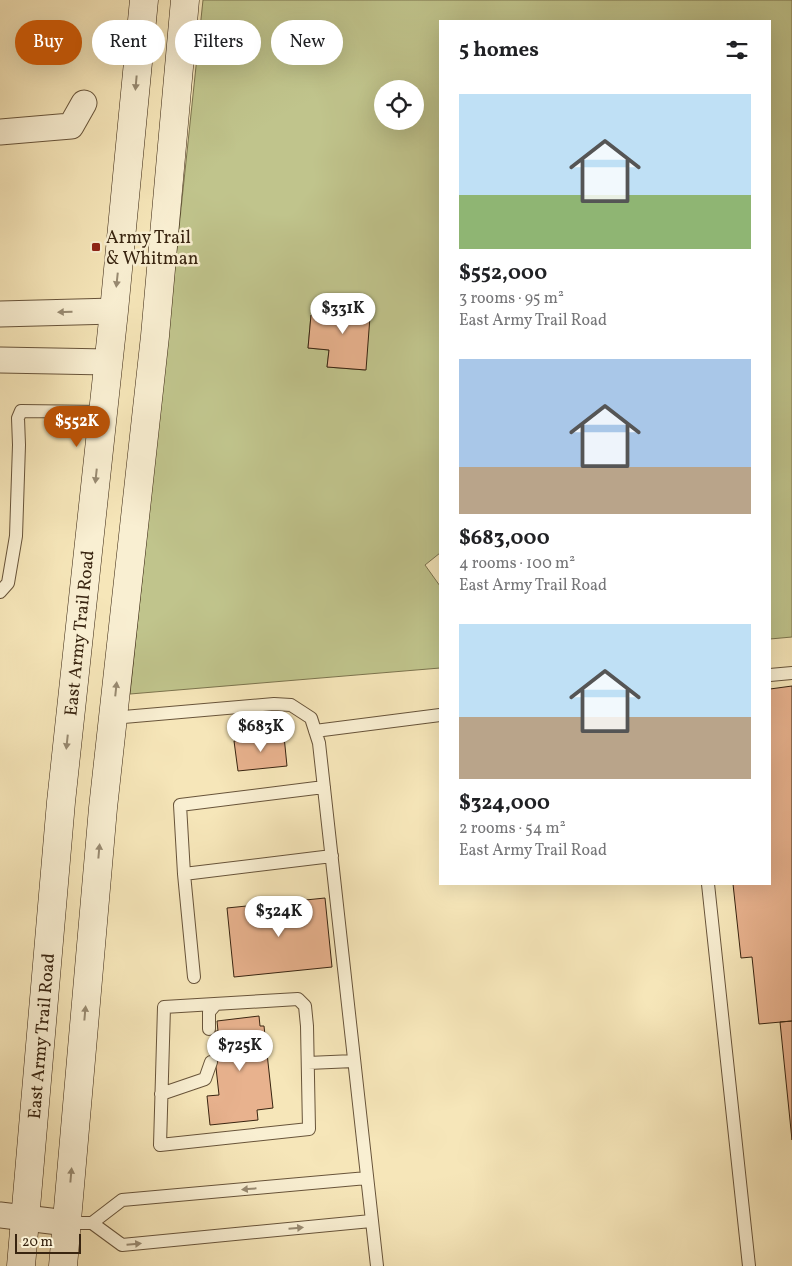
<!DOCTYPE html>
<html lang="en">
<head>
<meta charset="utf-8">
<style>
	body { margin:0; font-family:Vollkorn,serif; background:#f6f6f6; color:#202124; height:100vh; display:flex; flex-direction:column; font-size:19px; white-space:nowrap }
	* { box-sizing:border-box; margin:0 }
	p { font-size:16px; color:#757577 }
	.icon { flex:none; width:28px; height:28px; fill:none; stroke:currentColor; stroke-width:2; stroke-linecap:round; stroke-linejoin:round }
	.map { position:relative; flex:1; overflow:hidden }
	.side { position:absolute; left:439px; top:20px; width:332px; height:865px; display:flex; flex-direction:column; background:#fff; border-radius:0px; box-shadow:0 5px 20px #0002 }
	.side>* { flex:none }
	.hud { position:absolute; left:15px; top:20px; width:349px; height:45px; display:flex; gap:10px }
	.tools { position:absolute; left:374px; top:80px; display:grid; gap:10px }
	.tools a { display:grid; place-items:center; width:50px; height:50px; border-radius:50%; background:#fff; box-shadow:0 5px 20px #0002; font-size:25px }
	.scale { position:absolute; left:15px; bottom:12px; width:66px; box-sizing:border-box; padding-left:5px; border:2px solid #382410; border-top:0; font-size:14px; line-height:18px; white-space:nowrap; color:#382410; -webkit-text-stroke:4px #f9efd2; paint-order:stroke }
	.price { position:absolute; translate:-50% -42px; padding:0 11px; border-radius:18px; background:#fff; color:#222; font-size:16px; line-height:32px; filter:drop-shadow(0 1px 2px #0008) }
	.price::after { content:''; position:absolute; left:50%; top:30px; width:15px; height:11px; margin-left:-8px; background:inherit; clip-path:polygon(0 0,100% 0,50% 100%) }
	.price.on { background:#b45309; color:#fff }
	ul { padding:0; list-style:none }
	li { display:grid; align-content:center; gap:10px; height:265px; padding:0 20px }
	li span { display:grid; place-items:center; height:155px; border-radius:0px; color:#555 }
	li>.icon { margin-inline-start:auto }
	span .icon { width:90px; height:90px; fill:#fffc; stroke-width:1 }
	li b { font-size:21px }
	h2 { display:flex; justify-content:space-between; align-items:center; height:60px; padding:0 20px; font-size:21px }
	.tag { padding:0 18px; border-radius:22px; background:#fff; box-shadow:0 5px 20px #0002; font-size:18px; line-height:45px }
	.tag.on { background:#b45309; color:#fff }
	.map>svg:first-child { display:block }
	.green { fill:#c0c48c; stroke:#7c744e; fill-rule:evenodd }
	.building { fill:#e8b28e; stroke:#382410 }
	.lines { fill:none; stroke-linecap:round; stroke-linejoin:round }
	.service-casing { stroke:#68543a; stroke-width:14 }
	.minor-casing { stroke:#68543a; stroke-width:27 }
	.secondary-casing { stroke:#382410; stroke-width:29 }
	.service { stroke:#f9efd2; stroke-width:12 }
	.minor { stroke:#f9efd2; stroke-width:25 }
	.secondary { stroke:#f9efd2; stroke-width:28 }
	.oneway { fill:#988a71 }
	.poi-dot { fill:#8f2418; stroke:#f9efd2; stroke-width:2 }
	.labels { text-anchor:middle; stroke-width:5; stroke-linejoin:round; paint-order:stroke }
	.poi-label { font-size:18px; fill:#382410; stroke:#f9efd2; text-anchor:start }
	.street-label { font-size:18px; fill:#382410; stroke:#f9efd2 }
</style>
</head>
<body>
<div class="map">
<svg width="792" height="1266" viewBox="0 0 792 1266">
	<rect width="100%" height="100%" fill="#f6e6b9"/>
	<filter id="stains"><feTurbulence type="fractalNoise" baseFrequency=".004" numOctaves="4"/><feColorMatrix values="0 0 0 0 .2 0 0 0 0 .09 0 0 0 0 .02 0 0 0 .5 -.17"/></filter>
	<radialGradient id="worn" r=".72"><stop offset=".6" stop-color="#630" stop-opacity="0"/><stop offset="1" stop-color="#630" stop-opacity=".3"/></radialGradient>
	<!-- green -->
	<path class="green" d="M203 0H792V637L770 639V21H440V553L425 565 440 586V668L130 694ZM382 89H415V121H382ZM333 300 371 303 365 370 327 367 329 350 308 348 311 315 331 317Z"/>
	<!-- building -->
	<path class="building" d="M333 300 371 303 366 370 327 367 329 350 308 348 311 315 331 317Z
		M792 686V1021L759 1024 752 957 741 958 733 884H770V689Z
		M284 736 287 766 238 771 234 741Z
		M325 898 332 967 234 977 227 908Z
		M259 1016 260 1026H264L273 1108 257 1110 258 1120 210 1125 207 1096 219 1095 212 1031H218L217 1021Z
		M792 1021V1140L780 1022Z"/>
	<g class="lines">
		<!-- service casing -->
		<g class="service-casing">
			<path id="service" d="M0 592 8 583 16 536 19 445 18 418 21 411 102 412
				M770 675 792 673
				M112 718 274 704 291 705 311 718 319 743 377 1266
				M315 731 440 715
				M324 787 180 805 184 874 332 856
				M184 874 194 977
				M708 884 749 1266
				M298 999 305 1006 307 1026 309 1129 160 1145 164 1007Z
				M209 1029V1012L215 1005
				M308 1063 354 1061
				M161 1094 205 1079 211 1062
				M67 1223H92L122 1245 371 1221
				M92 1223 122 1200 367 1178"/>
		</g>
		<!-- minor casing -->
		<g class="minor-casing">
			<path id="minor" d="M0 132 71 126 84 103
				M0 314 114 311
				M0 360 108 362
				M0 1215 67 1223"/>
		</g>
		<!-- secondary casing -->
		<g class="secondary-casing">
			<path id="secondary" d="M21 1266 61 802 114 311 144 0
				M63 1266 103 808 155 336 185 0"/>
		</g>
		<!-- service -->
		<use href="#service" class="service"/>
		<!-- minor -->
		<use href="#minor" class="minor"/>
		<!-- secondary -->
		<use href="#secondary" class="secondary"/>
	</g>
	<!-- one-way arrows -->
	<defs><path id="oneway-solid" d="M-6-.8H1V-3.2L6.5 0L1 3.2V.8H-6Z" transform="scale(1.25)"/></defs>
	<g class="oneway">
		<use href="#oneway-solid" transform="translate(136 83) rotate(95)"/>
		<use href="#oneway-solid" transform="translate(117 280) rotate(96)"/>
		<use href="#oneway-solid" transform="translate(65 312) rotate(178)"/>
		<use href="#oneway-solid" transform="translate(96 476) rotate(96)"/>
		<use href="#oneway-solid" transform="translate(116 689) rotate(-84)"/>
		<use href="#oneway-solid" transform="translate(67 742) rotate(96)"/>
		<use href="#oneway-solid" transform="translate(99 851) rotate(-85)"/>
		<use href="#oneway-solid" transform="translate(85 1013) rotate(-85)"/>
		<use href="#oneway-solid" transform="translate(71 1175) rotate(-85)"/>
		<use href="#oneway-solid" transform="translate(249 1189) rotate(175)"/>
		<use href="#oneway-solid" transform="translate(296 1228) rotate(-5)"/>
		<use href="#oneway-solid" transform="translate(134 1244) rotate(-5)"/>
	</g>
	<!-- markers -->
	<rect class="poi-dot" x="91" y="242" width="10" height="10" rx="2.5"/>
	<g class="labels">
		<!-- poi labels -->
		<g class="poi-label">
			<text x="106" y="243">Army Trail<tspan x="106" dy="21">&amp; Whitman</tspan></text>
		</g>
		<!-- street labels -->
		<g class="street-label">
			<text transform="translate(79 633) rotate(-84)" y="6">East Army Trail Road</text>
			<text transform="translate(41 1036) rotate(-85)" y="6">East Army Trail Road</text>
		</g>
	</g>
	<rect width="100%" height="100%" filter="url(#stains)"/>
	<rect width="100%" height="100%" fill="url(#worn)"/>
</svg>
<div class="tools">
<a><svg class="icon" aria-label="locate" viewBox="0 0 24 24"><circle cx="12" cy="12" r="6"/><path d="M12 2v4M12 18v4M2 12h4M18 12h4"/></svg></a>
</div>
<div class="scale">20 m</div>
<b class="price" style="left:343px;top:335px">$331K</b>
<b class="price on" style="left:77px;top:448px">$552K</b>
<b class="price" style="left:261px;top:753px">$683K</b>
<b class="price" style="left:279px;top:938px">$324K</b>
<b class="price" style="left:240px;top:1072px">$725K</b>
<div class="hud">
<a class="tag on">Buy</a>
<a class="tag">Rent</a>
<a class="tag">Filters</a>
<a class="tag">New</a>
</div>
<section class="side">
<h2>5 homes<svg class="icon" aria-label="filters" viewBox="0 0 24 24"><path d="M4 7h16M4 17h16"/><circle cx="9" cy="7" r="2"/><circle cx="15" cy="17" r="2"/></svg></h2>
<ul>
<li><span style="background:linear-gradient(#bfe0f5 65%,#8fb573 0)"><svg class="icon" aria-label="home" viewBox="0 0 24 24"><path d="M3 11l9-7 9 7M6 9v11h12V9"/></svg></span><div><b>$552,000</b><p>3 rooms · 95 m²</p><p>East Army Trail Road</p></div></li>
<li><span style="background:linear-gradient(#a9c7e8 70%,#b9a48a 0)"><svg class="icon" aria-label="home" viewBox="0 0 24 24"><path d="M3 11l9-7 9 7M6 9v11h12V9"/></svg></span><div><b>$683,000</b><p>4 rooms · 100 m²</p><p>East Army Trail Road</p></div></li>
<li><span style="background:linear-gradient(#bfe0f5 60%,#b9a48a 0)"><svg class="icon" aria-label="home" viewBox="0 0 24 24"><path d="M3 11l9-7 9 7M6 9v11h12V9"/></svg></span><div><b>$324,000</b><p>2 rooms · 54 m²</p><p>East Army Trail Road</p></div></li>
</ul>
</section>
</div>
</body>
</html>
